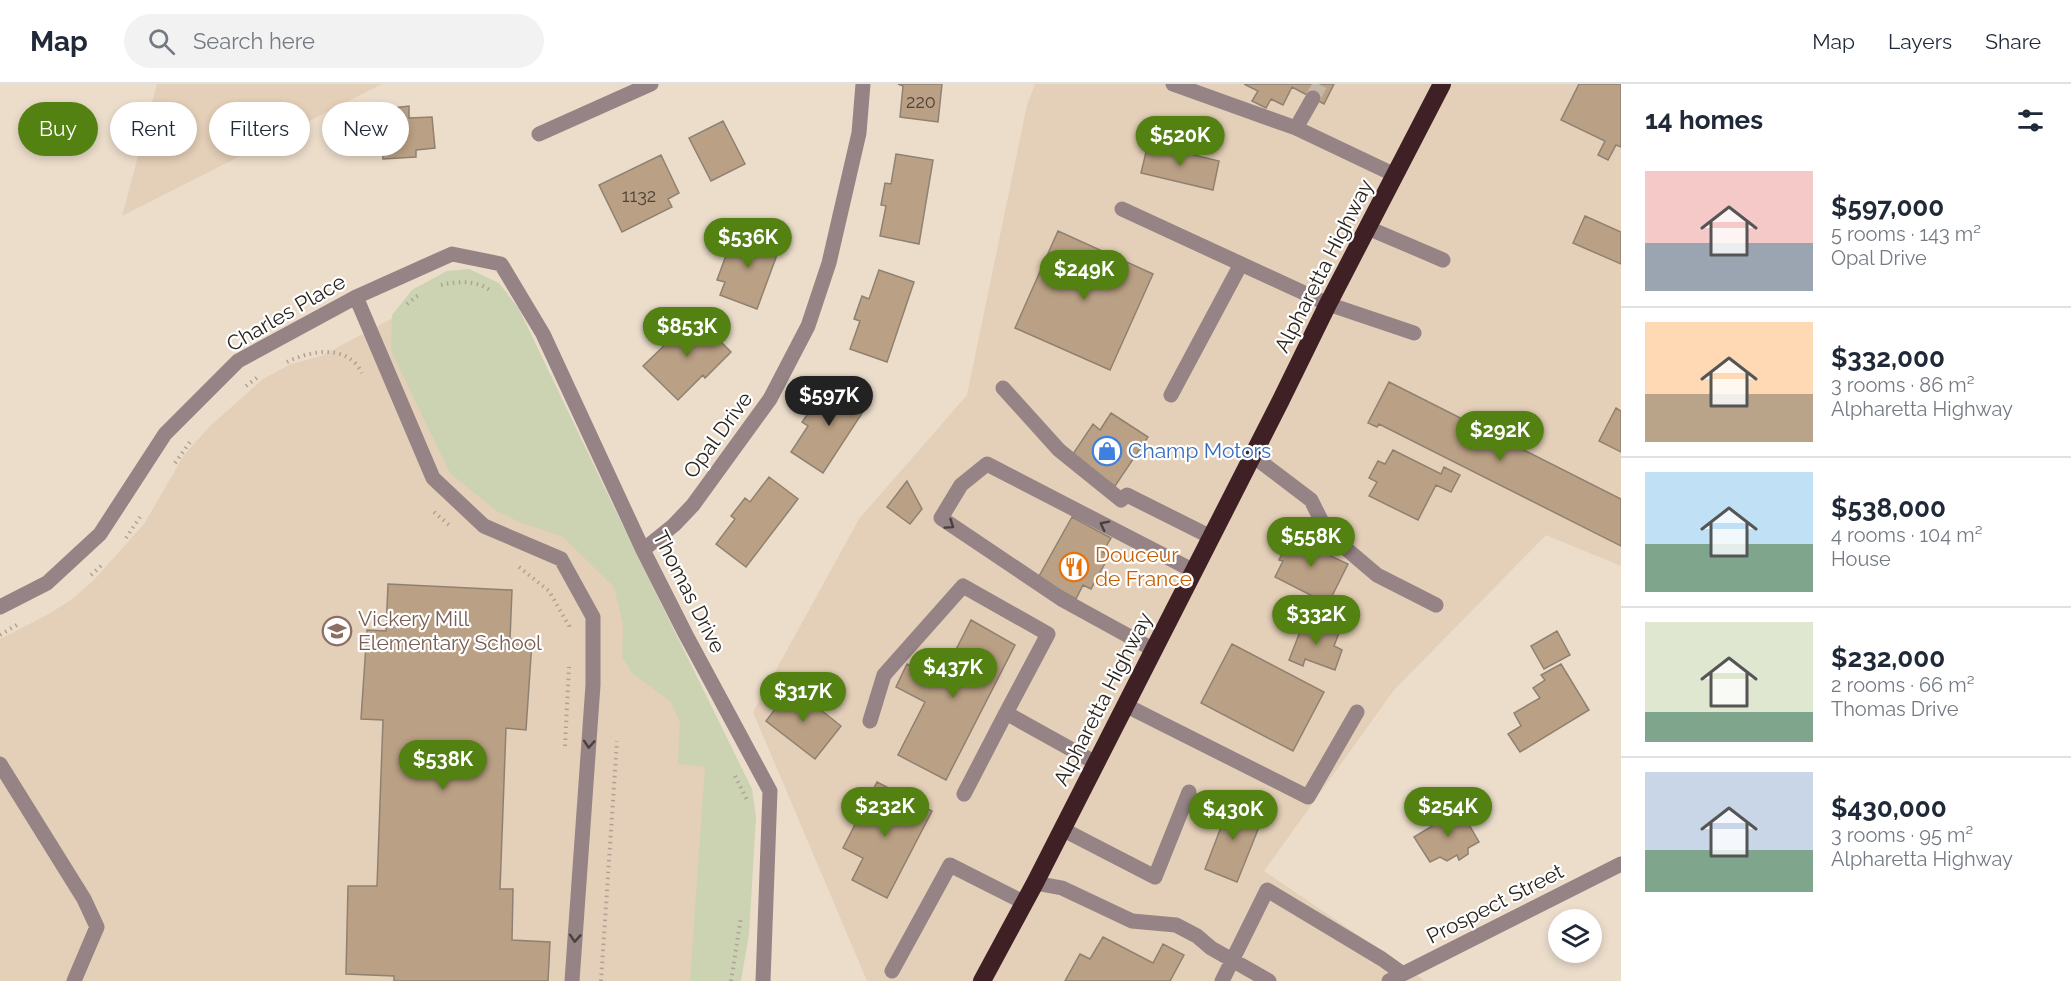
<!DOCTYPE html>
<html lang="en">
<head>
<meta charset="utf-8">
<style>
	body { margin:0; font-family:Raleway,sans-serif; background:#f2f2f3; color:#1f2937; height:100vh; display:flex; flex-direction:column; font-size:22px; white-space:nowrap }
	* { box-sizing:border-box; margin:0 }
	p { font-size:20px; color:#747a83 }
	.icon { flex:none; width:33px; height:33px; fill:none; stroke:currentColor; stroke-width:2; stroke-linecap:round; stroke-linejoin:round }
	.map { position:relative; flex:1; overflow:hidden }
	.sheet { display:flex; flex-direction:column; background:#fff; width:450px }
	.sheet>* { flex:none }
	.banner { position:absolute; left:18px; top:18px; width:570px; height:54px; display:flex; gap:12px }
	.fabs { position:absolute; left:1548px; top:825px; display:grid; gap:12px }
	.fabs a { display:grid; place-items:center; width:54px; height:54px; border-radius:50%; background:#fff; box-shadow:0 3px 9px #0003; font-size:30px }
	.price { position:absolute; translate:-50% -51px; padding:0 14px; border-radius:21px; background:#538212; color:#fff; font-size:20px; line-height:39px; filter:drop-shadow(0 2px 3px #0008) }
	.price::after { content:''; position:absolute; left:50%; top:36px; width:18px; height:14px; margin-left:-9px; background:inherit; clip-path:polygon(0 0,100% 0,50% 100%) }
	.price.current { background:#222; color:#fff }
	ul { padding:0; list-style:none }
	li { display:flex; align-items:center; gap:18px; height:150px; padding:0 24px }
	li+li { border-top:2px solid #e0e1e3 }
	li span { display:grid; place-items:center; flex:none; width:168px; height:120px; border-radius:0px; color:#555 }
	li>.icon { margin-inline-start:auto }
	span .icon { width:72px; height:72px; fill:#fffc; stroke-width:1 }
	li b { font-size:26px }
	h2 { display:flex; justify-content:space-between; align-items:center; height:72px; padding:0 24px; font-size:26px }
	.tag { padding:0 21px; border-radius:27px; background:#fff; box-shadow:0 3px 9px #0003; font-size:21px; line-height:54px }
	.tag.current { background:#538212; color:#fff }
	header { display:flex; align-items:center; gap:36px; box-sizing:border-box; height:84px; padding:0 30px; background:#fff; border-bottom:2px solid #e0e1e3 }
	header strong { font-size:28px }
	nav { display:flex; gap:33px; margin-inline-start:auto; font-size:21px }
	.search { width:420px; height:54px; background:#f2f2f3; display:flex; align-items:center; gap:15px; box-sizing:border-box; padding:0 21px; border-radius:33px; color:#747a83; font-size:22px }
	main { display:flex; flex:1; min-height:0 }
	.map>svg:first-child { display:block }
	.built { fill:#e4cfb8 }
	.green { fill:#cbd3b3 }
	.building { fill:#baa084; stroke:#8f8171; stroke-width:1.5 }
	.lines { fill:none; stroke-linecap:round; stroke-linejoin:round }
	.minor-tunnel { stroke:#c5b8a8; stroke-width:15; stroke-dasharray:15 8; stroke-linecap:butt }
	.path { stroke:#afa294; stroke-width:4; stroke-dasharray:1.5 4.5; stroke-linecap:butt }
	.minor { stroke:#958385; stroke-width:15 }
	.highway { stroke:#3f2025; stroke-width:18 }
	.oneway { stroke:#4a403d }
	.labels { text-anchor:middle; stroke-width:4.5; stroke-linejoin:round; paint-order:stroke }
	.number-label { font-size:18px; fill:#4e4338 }
	.street-label { font-size:21px; fill:#2a241e; stroke:#fff }
	.shop-label { font-size:21px; fill:#366cbe; stroke:#fff; text-anchor:start }
	.food-label { font-size:21px; fill:#c56008; stroke:#fff; text-anchor:start }
	.education-label { font-size:21px; fill:#785e54; stroke:#fff; text-anchor:start }
</style>
</head>
<body>
<header>
<strong>Map</strong>
<div class="search"><svg class="icon" aria-label="search" viewBox="0 0 24 24"><circle cx="10" cy="10" r="6"/><path d="M15 15l6 6"/></svg>Search here</div>
<nav><a>Map</a><a>Layers</a><a>Share</a></nav>
</header>
<main>
<div class="map">
<svg width="1621" height="897" viewBox="0 0 1621 897">
	<rect width="100%" height="100%" fill="#ecddcb"/>
	<!-- built -->
	<path class="built" d="M157 0H382L122 132Z
		M1035 0H1621V482L1546 451 1394 606 1264 787 1424 896 1422 897H867L753 628 859 435 967 311 1027 21Z
		M460 202 744 719 727 897H0V555L47 531 71 516 93 497 144 440 184 371 209 343 263 295 291 280 321 272 410 225Z"/>
	<!-- green -->
	<path class="green" d="M469 185 499 199 519 225 624 444 752 705 756 733 749 850 741 897H690L705 683 678 680 680 638 671 618 632 589 622 573 623 540 614 503 562 452 522 439 498 428 450 389 391 267 392 231 412 206 447 187Z"/>
	<!-- building -->
	<path class="building" d="M898 0H942L938 38 900 33 903 2Z
		M1244 0H1334L1324 20 1292 3 1283 21 1271 15 1266 24 1252 17 1258 7Z
		M1579 0H1621V63L1616 61 1608 76 1598 71 1605 57 1561 36Z
		M409 22V34L432 33 435 64 416 66V73L383 75 380 35 394 34 393 24Z
		M723 37 745 80 711 97 689 54Z
		M1148 60 1219 77 1213 106 1141 89Z
		M896 70 933 76 919 160 880 152 886 122 881 121 885 99 891 100Z
		M661 71 679 109 668 115 672 123 622 148 599 101Z
		M1585 132 1621 148V180L1573 159Z
		M745 147 781 160 757 225 720 211 725 198 717 196 731 158 740 161Z
		M1058 147 1153 190 1110 286 1015 244Z
		M879 186 914 198 887 278 850 265 860 237 854 235 862 212 869 215Z
		M695 232 731 268 705 294 703 291 678 316 643 282Z
		M840 298 866 316 868 320 823 389 791 368 808 342 802 338 815 320 822 324Z
		M1389 298 1621 415V462L1379 340 1377 343 1368 339Z
		M1616 324 1621 327V368L1599 357Z
		M1111 329 1148 353 1115 402 1071 373 1093 340 1100 346Z
		M1393 366 1441 390 1444 383 1460 391 1451 408 1436 401 1418 436 1369 412 1377 398 1369 394 1378 377 1385 380Z
		M769 393 798 415 746 483 716 460 735 435 731 432 745 414 750 418Z
		M907 397 922 425 910 440 887 423Z
		M1072 433 1111 454 1103 468 1109 472 1091 505 1083 501 1076 515 1038 494Z
		M1300 447 1323 460 1320 467 1348 480 1328 520 1275 493 1283 477 1279 476 1286 462 1291 464Z
		M388 500 512 506 510 555 532 557 526 646 506 644 500 805H513L512 856 550 858 548 897H394V892L346 890 348 802H377L383 636 361 635 367 546 386 547Z
		M1305 535 1339 549 1334 562 1342 566 1335 586 1305 575 1303 582 1289 576Z
		M971 536 1015 561 946 696 898 671 925 618 896 603 907 580 940 597Z
		M1557 547 1570 571 1544 585 1531 562Z
		M1232 560 1324 608 1293 667 1201 619Z
		M1561 580 1589 626 1520 668 1508 650 1521 642 1514 629 1540 614 1533 604 1545 596 1541 591Z
		M792 603 841 642 815 675 766 637Z
		M877 698 932 727 887 814 852 796 863 774 843 764Z
		M1223 717 1263 733 1237 798 1205 785 1223 738 1216 735Z
		M1460 725 1479 758 1468 764V770L1459 776 1457 771 1447 777 1440 773 1430 778 1414 753Z
		M1103 853 1153 879 1163 860 1184 871 1170 897H1065L1080 870 1090 875Z"/>
	<g class="lines">
		<!-- minor-tunnel -->
		<path class="minor-tunnel" d="M1313 14 1320 0"/>
		<!-- path -->
		<path class="path" d="M441 201C458 197 477 196 491 207
			M407 220 421 209
			M287 278C311 266 348 260 362 289
			M246 302 259 292
			M175 379 190 358
			M434 428 449 441
			M126 454 140 433
			M519 483 549 507 569 542V546
			M91 491 103 480
			M0 551 20 539
			M565 662 569 583
			M735 692 748 718
			M601 897 617 657
			M731 897 741 833"/>
		<!-- minor -->
		<path class="minor" d="M1173 0 1296 44
			M1313 14 1296 44 1395 91
			M539 50 651 0
			M1122 125 1328 220 1414 249
			M1368 144 1443 176
			M356 213 433 394 484 442 561 475 593 533V601L572 897
			M1003 304 1059 366 1121 416 1127 411 1211 453
			M1171 311 1241 180
			M1253 372 1311 416 1322 438 1337 457 1377 491 1436 521
			M643 466 674 441 693 421 770 315 808 242 829 179 859 49 863 0
			M0 523 47 499 100 450 165 350 238 277 356 213 452 170 501 180 543 250 643 466 686 551 770 707 763 897
			M1154 566 1063 516 941 434 961 401 987 380 1194 487
			M1125 621 1308 713 1357 628
			M870 637 884 591 963 502 1048 550 1006 629 1096 679
			M0 680 84 815 97 843 74 897
			M964 710 1006 629
			M1062 745 1155 793 1189 708
			M1035 799 1062 804 1132 837 1176 841 1197 852 1211 864 1269 897
			M892 887 950 781 1025 819
			M1222 897 1267 806 1382 875 1403 890
			M1389 897 1621 780"/>
		<!-- highway -->
		<path class="highway" d="M982 897 1035 799 1280 318 1328 220 1442 0"/>
	</g>
	<!-- one-way arrows -->
	<defs><path id="oneway-chevron" d="M-2-3.5L2.5 0L-2 3.5" fill="none" stroke-width="1.6" stroke-linecap="round" stroke-linejoin="round" transform="scale(1.5)"/></defs>
	<g class="oneway">
		<use href="#oneway-chevron" transform="translate(950 441) rotate(34)"/>
		<use href="#oneway-chevron" transform="translate(1104 441) rotate(-153)"/>
		<use href="#oneway-chevron" transform="translate(589 660) rotate(94)"/>
		<use href="#oneway-chevron" transform="translate(575 854) rotate(94)"/>
	</g>
	<!-- icons -->
	<defs>
		<g id="shop-ring" transform="scale(1.5)"><circle r="9.5" fill="#fff" stroke="#3f7fe0" stroke-width="1.5"/><path d="M-5-2.5h2.3a2.7 3.5 0 0 1 5.4 0H5L5.5 6h-11ZM-1.5-2.5h3a1.5 2.3 0 0 0-3 0Z" fill="#3f7fe0"/></g>
		<g id="restaurant-ring" transform="scale(1.5)"><circle r="9.5" fill="#fff" stroke="#e8710a" stroke-width="1.5"/><path d="M-5-6h1v4h1v-4h1v4h1v-4h1v5L-1.5 .5V6h-2V.5L-5-1ZM5-6V6H3V1.5H1.5Q1.5-4 5-6Z" fill="#e8710a"/></g>
		<g id="school-ring" transform="scale(1.5)"><circle r="9.5" fill="#fff" stroke="#8d6e63" stroke-width="1.5"/><path d="M0-5L7-2L0 1L-7-2ZM-4 1L0 2.5L4 1V4Q0 6-4 4Z" fill="#8d6e63"/></g>
	</defs>
	<g fill-rule="evenodd">
		<use href="#shop-ring" x="1107" y="367"/>
		<use href="#restaurant-ring" x="1074" y="483"/>
		<use href="#school-ring" x="337" y="547"/>
	</g>
	<g class="labels">
		<!-- number labels -->
		<g class="number-label">
			<text x="921" y="24">220</text>
			<text x="639" y="118">1132</text>
		</g>
		<!-- street labels -->
		<g class="street-label">
			<text transform="translate(1324 182) rotate(-63)" y="7">Alpharetta Highway</text>
			<text transform="translate(286 229) rotate(-30)" y="7">Charles Place</text>
			<text transform="translate(718 351) rotate(-54)" y="7">Opal Drive</text>
			<text transform="translate(689 508) rotate(63)" y="7">Thomas Drive</text>
			<text transform="translate(1103 615) rotate(-63)" y="7">Alpharetta Highway</text>
			<text transform="translate(1495 820) rotate(-27)" y="7">Prospect Street</text>
		</g>
		<!-- shop labels -->
		<g class="shop-label">
			<text x="1128" y="374">Champ Motors</text>
		</g>
		<!-- food labels -->
		<g class="food-label">
			<text x="1095" y="478">Douceur<tspan x="1095" dy="24">de France</tspan></text>
		</g>
		<!-- education labels -->
		<g class="education-label">
			<text x="358" y="542">Vickery Mill<tspan x="358" dy="24">Elementary School</tspan></text>
		</g>
	</g>
</svg>
<div class="fabs">
<a><svg class="icon" aria-label="layers" viewBox="0 0 24 24"><path d="M12 4l9 5-9 5-9-5zM3 14l9 5 9-5"/></svg></a>
</div>
<b class="price" style="left:1180px;top:83px">$520K</b>
<b class="price" style="left:748px;top:185px">$536K</b>
<b class="price" style="left:1084px;top:217px">$249K</b>
<b class="price" style="left:687px;top:274px">$853K</b>
<b class="price current" style="left:829px;top:343px">$597K</b>
<b class="price" style="left:1500px;top:378px">$292K</b>
<b class="price" style="left:1311px;top:484px">$558K</b>
<b class="price" style="left:1316px;top:562px">$332K</b>
<b class="price" style="left:953px;top:615px">$437K</b>
<b class="price" style="left:803px;top:639px">$317K</b>
<b class="price" style="left:443px;top:707px">$538K</b>
<b class="price" style="left:885px;top:754px">$232K</b>
<b class="price" style="left:1448px;top:754px">$254K</b>
<b class="price" style="left:1233px;top:757px">$430K</b>
<div class="banner">
<a class="tag current">Buy</a>
<a class="tag">Rent</a>
<a class="tag">Filters</a>
<a class="tag">New</a>
</div>
</div>
<section class="sheet">
<h2>14 homes<svg class="icon" aria-label="filters" viewBox="0 0 24 24"><path d="M4 7h16M4 17h16"/><circle cx="9" cy="7" r="2"/><circle cx="15" cy="17" r="2"/></svg></h2>
<ul>
<li><span style="background:linear-gradient(#f6c9c9 60%,#9aa5b1 0)"><svg class="icon" aria-label="home" viewBox="0 0 24 24"><path d="M3 11l9-7 9 7M6 9v11h12V9"/></svg></span><div><b>$597,000</b><p>5 rooms · 143 m²</p><p>Opal Drive</p></div></li>
<li><span style="background:linear-gradient(#ffd9b3 60%,#b9a48a 0)"><svg class="icon" aria-label="home" viewBox="0 0 24 24"><path d="M3 11l9-7 9 7M6 9v11h12V9"/></svg></span><div><b>$332,000</b><p>3 rooms · 86 m²</p><p>Alpharetta Highway</p></div></li>
<li><span style="background:linear-gradient(#bfe0f5 60%,#7fa58c 0)"><svg class="icon" aria-label="home" viewBox="0 0 24 24"><path d="M3 11l9-7 9 7M6 9v11h12V9"/></svg></span><div><b>$538,000</b><p>4 rooms · 104 m²</p><p>House</p></div></li>
<li><span style="background:linear-gradient(#dfe7d0 75%,#7fa58c 0)"><svg class="icon" aria-label="home" viewBox="0 0 24 24"><path d="M3 11l9-7 9 7M6 9v11h12V9"/></svg></span><div><b>$232,000</b><p>2 rooms · 66 m²</p><p>Thomas Drive</p></div></li>
<li><span style="background:linear-gradient(#c9d6e8 65%,#7fa58c 0)"><svg class="icon" aria-label="home" viewBox="0 0 24 24"><path d="M3 11l9-7 9 7M6 9v11h12V9"/></svg></span><div><b>$430,000</b><p>3 rooms · 95 m²</p><p>Alpharetta Highway</p></div></li>
</ul>
</section>
</main>
</body>
</html>
